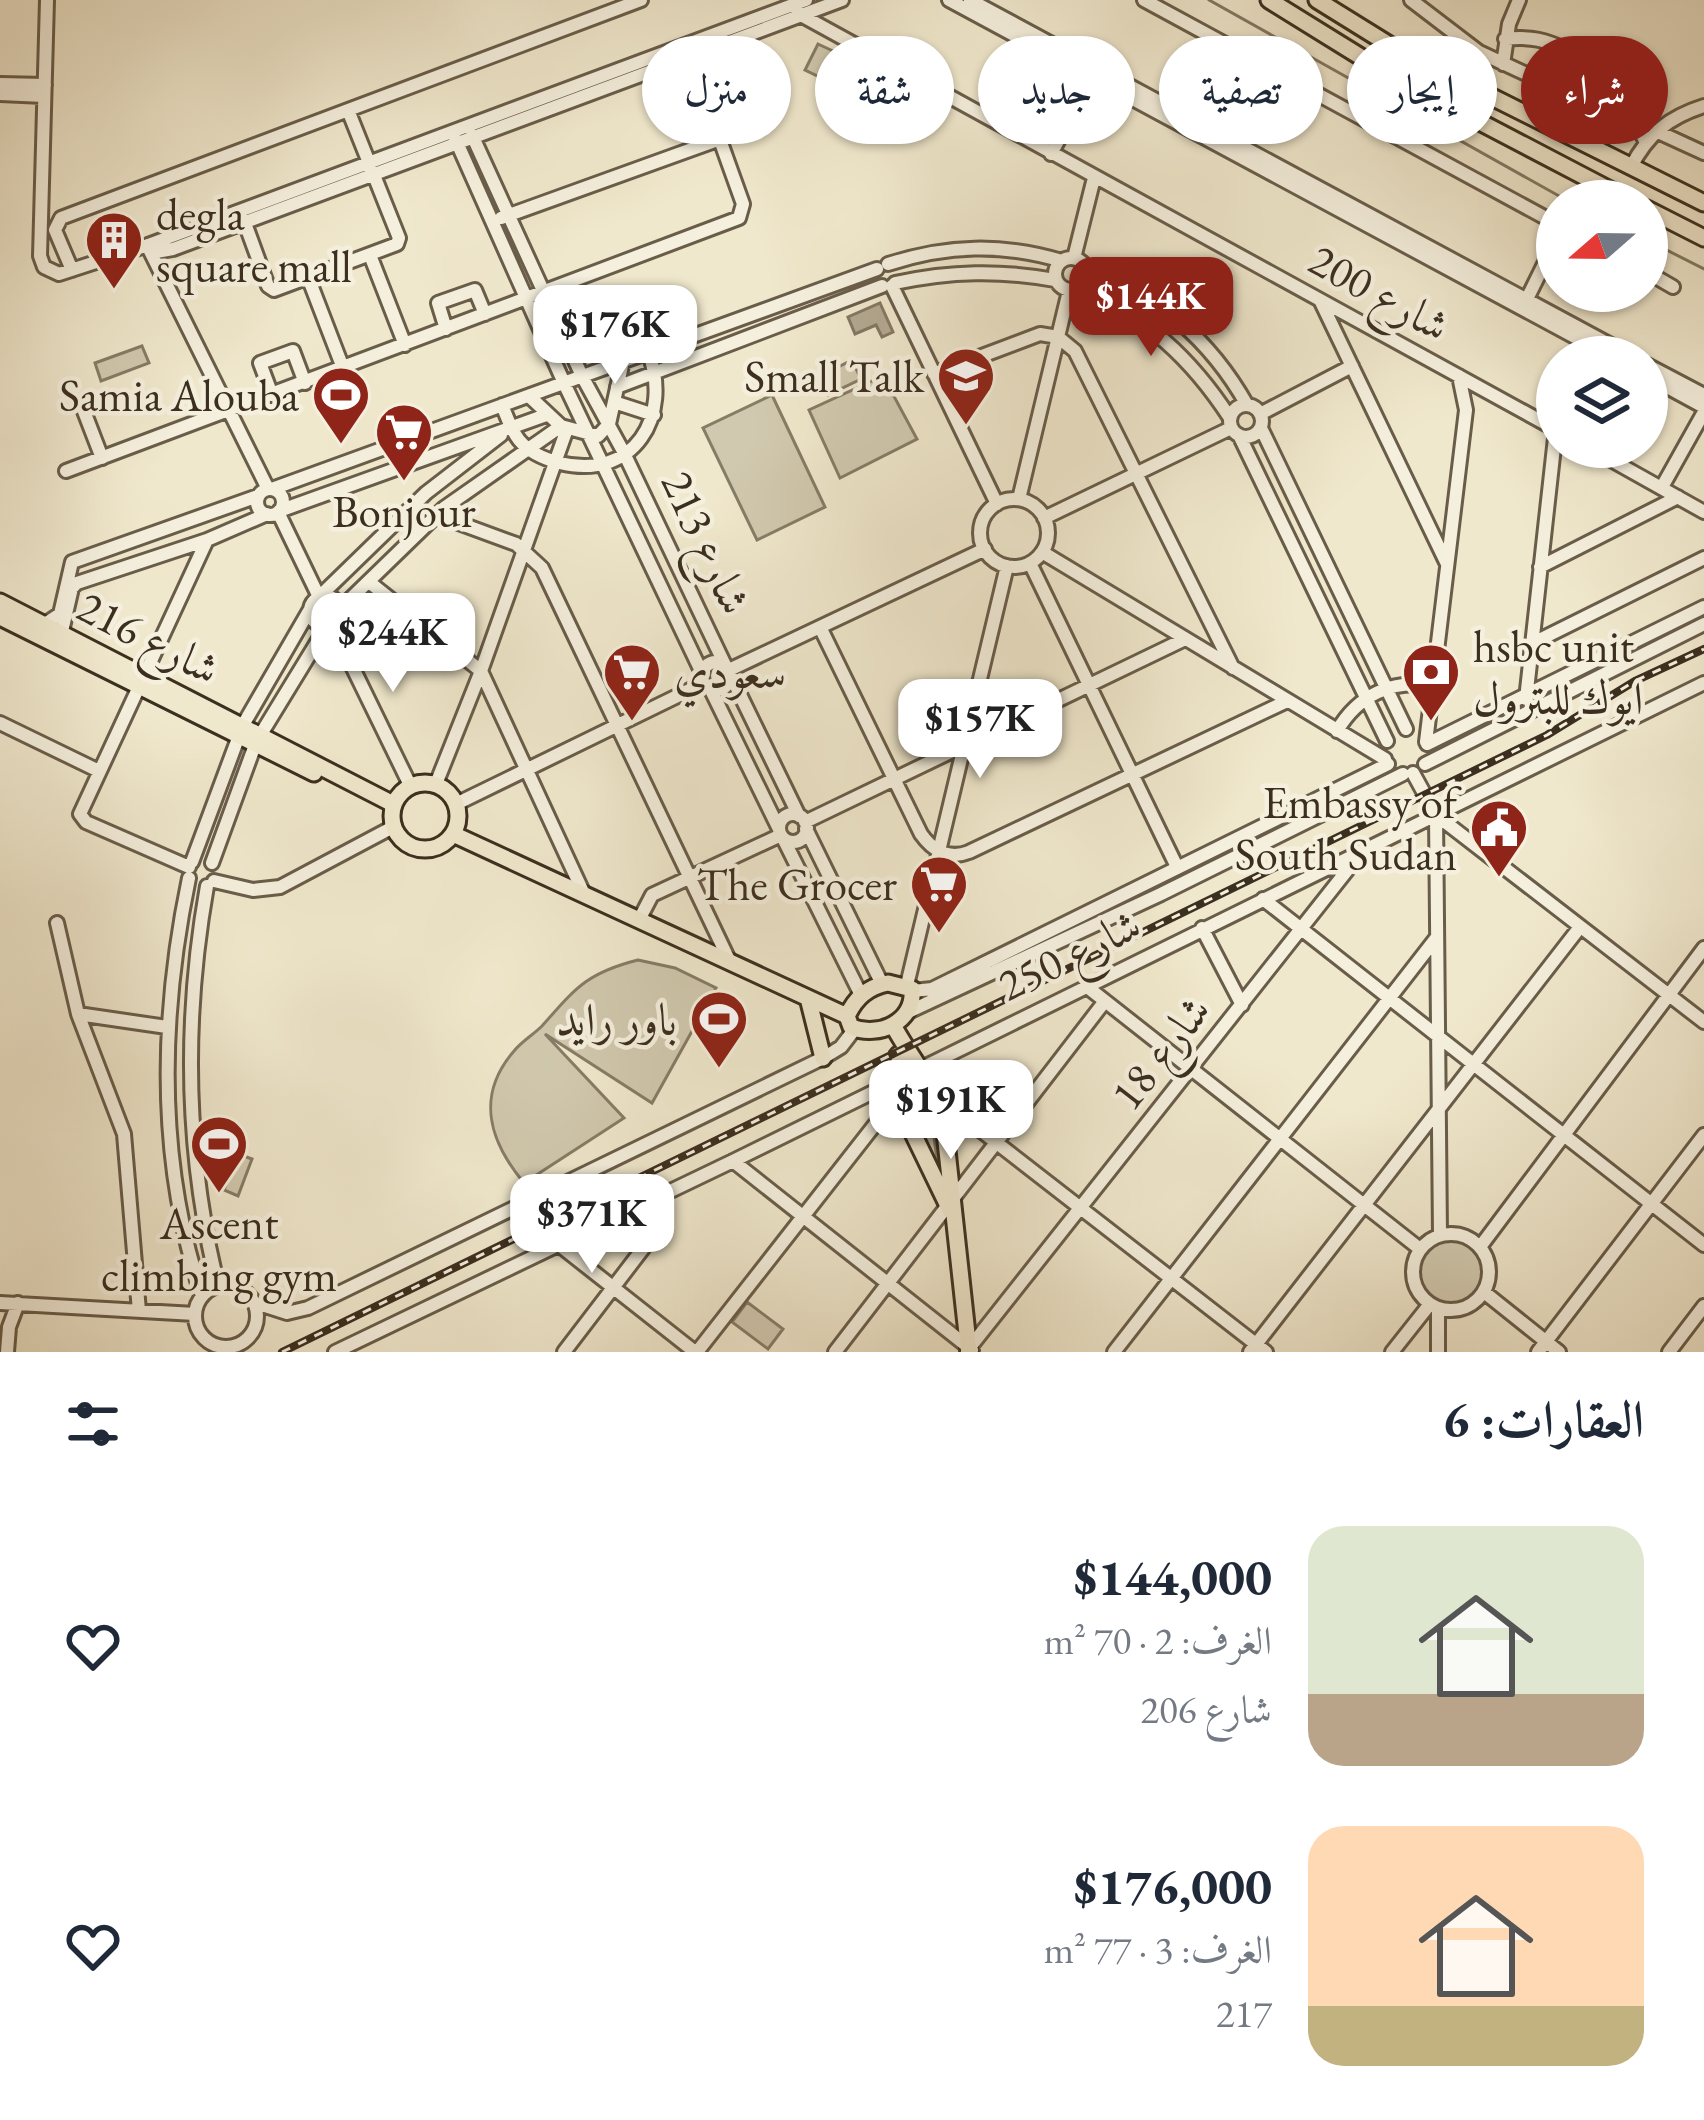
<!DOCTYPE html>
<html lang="ar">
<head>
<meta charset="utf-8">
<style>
	body { margin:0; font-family:"EB Garamond",Amiri,serif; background:#f2f2f3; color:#1f2937; direction:rtl; height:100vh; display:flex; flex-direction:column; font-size:45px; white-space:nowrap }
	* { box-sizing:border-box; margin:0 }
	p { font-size:39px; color:#747a83 }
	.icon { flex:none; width:66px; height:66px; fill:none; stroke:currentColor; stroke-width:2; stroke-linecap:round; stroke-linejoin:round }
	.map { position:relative; height:1352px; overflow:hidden; direction:ltr }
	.side { display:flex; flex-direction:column; background:#fff; flex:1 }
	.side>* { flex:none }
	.top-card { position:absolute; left:36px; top:36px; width:1632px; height:108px; direction:rtl; display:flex; gap:24px }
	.needle { width:78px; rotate:250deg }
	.fabs { position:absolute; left:1536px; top:180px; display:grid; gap:24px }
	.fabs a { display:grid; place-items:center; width:132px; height:132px; border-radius:50%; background:#fff; box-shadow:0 3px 9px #0004; font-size:60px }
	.price { position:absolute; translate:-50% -102px; padding:0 27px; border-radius:24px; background:#fff; color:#222; font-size:39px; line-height:78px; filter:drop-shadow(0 3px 6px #0008) }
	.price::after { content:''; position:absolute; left:50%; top:72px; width:36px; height:27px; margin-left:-18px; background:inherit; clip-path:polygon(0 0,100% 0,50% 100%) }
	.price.current { background:#8f2418; color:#fff }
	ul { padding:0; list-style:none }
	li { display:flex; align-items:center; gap:36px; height:300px; padding:0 60px }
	li span { display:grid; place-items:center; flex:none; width:336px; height:240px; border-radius:36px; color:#555 }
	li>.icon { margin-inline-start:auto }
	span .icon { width:144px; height:144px; fill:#fffc; stroke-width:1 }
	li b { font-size:51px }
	h2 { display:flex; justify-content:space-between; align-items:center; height:144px; padding:0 60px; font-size:51px }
	.pill { padding:0 42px; border-radius:54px; background:#fff; box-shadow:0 3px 9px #0004; font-size:42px; line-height:108px }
	.pill.current { background:#8f2418; color:#fff }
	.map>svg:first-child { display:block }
	.green { fill:#d1c9af; stroke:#867c67; stroke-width:3 }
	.water { fill:#b3a992; stroke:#837864; stroke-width:3 }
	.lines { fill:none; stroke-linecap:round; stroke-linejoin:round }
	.stream { stroke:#837864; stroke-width:3 }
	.minor-casing { stroke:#695d4a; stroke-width:18 }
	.major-casing { stroke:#3c2f1f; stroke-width:21 }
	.minor { stroke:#f5f0de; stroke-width:12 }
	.major { stroke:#f0e8cd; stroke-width:15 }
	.rail-casing { stroke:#3c2f1f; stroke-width:8 }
	.rail { stroke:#f5f0de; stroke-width:3; stroke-dasharray:9; stroke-linecap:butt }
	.labels { text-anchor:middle; stroke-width:9; stroke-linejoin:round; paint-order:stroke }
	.poi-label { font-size:45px; fill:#3c2f1f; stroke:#f5f0de; text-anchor:end }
	.street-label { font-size:45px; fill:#3c2f1f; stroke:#f5f0de }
</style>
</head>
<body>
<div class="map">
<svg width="1704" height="1352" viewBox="0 0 1704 1352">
	<rect width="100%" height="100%" fill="#f0e8cd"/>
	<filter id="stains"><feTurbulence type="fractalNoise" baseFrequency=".00167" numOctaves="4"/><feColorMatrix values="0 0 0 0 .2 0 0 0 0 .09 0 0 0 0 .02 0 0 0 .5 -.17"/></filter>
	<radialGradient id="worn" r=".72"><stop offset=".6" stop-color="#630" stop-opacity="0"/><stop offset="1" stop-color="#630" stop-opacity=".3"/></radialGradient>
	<!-- green -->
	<path class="green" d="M818 44 867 67 855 94 805 70Z
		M142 346 149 363 101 381 95 363Z
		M852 360 861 379 828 395 819 377Z
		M883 376 917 439 840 478 809 410Z
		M772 395 825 507 757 540 703 428Z
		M638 960 675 968 716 988 652 1103 545 1034 624 1118 524 1183C489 1141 475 1096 514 1051 522 1041 533 1035 542 1026 575 989 586 973 638 960Z
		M919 1096 929 1101 940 1181 914 1130 912 1099Z
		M238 1154 252 1159 238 1196 224 1190Z
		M1415 1273a35 35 0 1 1 70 0a35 35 0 1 1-70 0Z
		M747 1302 783 1329 768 1349 732 1322Z"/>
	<!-- water -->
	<path class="water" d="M880 303 893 332 882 337 876 325 855 334 848 317Z"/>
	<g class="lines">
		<!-- stream -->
		<path class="stream" d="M1209 0 1568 201
			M1647 240 1704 269"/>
		<!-- minor casing -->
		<g class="minor-casing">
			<path id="minor" d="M47 0 40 256 44 267 59 274 148 245 806 0
				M949 0 1612 357
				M970 0 1633 357
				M1144 0 1557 224
				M1411 0 1479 52 1567 93
				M796 4 801 15 1557 430
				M1505 39C1531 36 1546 40 1569 51 1619 71 1624 97 1646 143
				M1503 64 1509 24 1519 0
				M0 84 45 85
				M0 94 44 96
				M1656 131 1704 153
				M472 135 582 376 624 453 725 665
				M455 138 564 383 702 673
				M1232 144 1271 67
				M1051 154 1093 76
				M1631 167C1648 134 1669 117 1704 106
				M242 215 268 286 274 290 397 244 399 238 348 110
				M501 218 720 139
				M148 245 156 252 173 249 842 0
				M148 247 268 489
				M370 255 405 345
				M1055 274a16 16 0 1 1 32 0a16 16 0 1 1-32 0Z
				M1074 258 1094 178
				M888 264C947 245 1002 243 1062 261
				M1085 266C1155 293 1210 339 1247 405
				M72 270 55 230 61 218 641 0
				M1647 272 1673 287
				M308 277 343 368
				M895 283C951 271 1000 270 1055 280
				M892 286 997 504
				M1080 288C1146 317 1191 358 1230 418
				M1321 302 1447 564
				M1523 307 1557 238
				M446 329 438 303 475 290 485 314
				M1647 365 1704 395
				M934 374 1040 334 1058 337 1075 351 1233 668
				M1647 376 1704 407
				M617 387 882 286
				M272 395 260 363 293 351 305 383
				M529 396 561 426 598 436 609 424 623 361
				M614 402 654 415
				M502 405C507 417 511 430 519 440 529 452 544 459 560 463 634 481 673 416 648 351
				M1230 421a16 16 0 1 1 32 0a16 16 0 1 1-32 0Z
				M82 406 102 458
				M1260 414 1352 366
				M1261 428 1406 729
				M1239 435 1387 741
				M1588 447 1704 512
				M66 471 739 218 743 204 686 45
				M1662 487 1704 412
				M272 489 877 269
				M257 502a13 13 0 1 1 26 0a13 13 0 1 1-26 0Z
				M1019 499 1069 291
				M980 533a34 34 0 1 1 68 0a34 34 0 1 1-68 0Z
				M279 511 546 415
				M278 512 319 597
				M437 515 516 544 542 568 730 962
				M1044 518 1231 428
				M1042 552 1385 759
				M1030 563 1177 867
				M1540 567 1678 497
				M369 582 481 671 584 894
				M310 611a15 15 0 1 1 30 0a15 15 0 1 1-30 0Z
				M319 597 426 493 501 435
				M340 609 444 508 561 426
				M45 624 60 614 72 562 258 496
				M332 625 410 785
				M820 627 921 834C933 851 949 860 969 852L1287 701
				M60 640 72 588 77 583 207 540 267 514
				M1531 644 1704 558
				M702 676a14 14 0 1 1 28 0a14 14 0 1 1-28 0Z
				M729 670 985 549
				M730 674 799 816
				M710 688 779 829
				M1526 699 1556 429
				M0 723 99 771
				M1337 731C1358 695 1392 679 1433 686
				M261 734 327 626
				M1426 742 1466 410 1459 376
				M1427 744 1704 607
				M1425 764 1704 624
				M1413 773 1436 815 1704 1022
				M436 784 481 671 567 429
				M456 804 704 683
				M779 828a14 14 0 1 1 28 0a14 14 0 1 1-28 0Z
				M1436 815 1440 1235
				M805 822 1185 639
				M806 829 882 984
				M783 838 861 995
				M192 862 243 725 309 611
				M212 863 255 745
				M189 867 86 822 80 814 207 540
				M189 878C160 1017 157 1160 202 1296
				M214 881 253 890 280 887 393 827
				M207 886C183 1021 185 1153 218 1286
				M1263 899 1704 1245
				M639 920 652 895 781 835
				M57 923 78 1014 124 1134 139 1311
				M1202 928 1242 1005
				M907 985 1007 566
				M1086 986 1420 1249
				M913 991 932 989 1388 764
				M906 1013 1161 894 1403 774
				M78 1014 167 1027
				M942 1108 957 1112 1266 1352
				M733 1161 972 1350
				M1413 1272a38 38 0 1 1 76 0a38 38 0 1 1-76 0Z
				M558 1244 695 1352
				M1480 1247 1704 948
				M195 1316a31 31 0 1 1 62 0a31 31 0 1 1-62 0Z
				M1484 1292 1559 1352
				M253 1302 287 1313 308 1308 823 1058 841 1047 854 1030
				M0 1303 195 1314
				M967 1351 1360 854
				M7 1352 9 1327 18 1303
				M335 1352 733 1161 1704 683
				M564 1352 664 1221 663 1209 654 1198
				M697 1352 884 1113 905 1098
				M835 1352 1105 1001
				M1114 1352 1437 937
				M1250 1352 1580 927
				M1392 1352 1430 1304
				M1438 1352V1308
				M1538 1352 1704 1135
				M1669 1352 1704 1306"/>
		</g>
		<!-- major casing -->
		<g class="major-casing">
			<path id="major" d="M1269 0 1390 75 1631 201
				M1317 0 1396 49 1704 203
				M1647 209 1704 238
				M0 602 393 804
				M0 617 314 773
				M392 816a33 33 0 1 1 66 0a33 33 0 1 1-66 0Z
				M453 834 847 1016
				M888 983 912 989C915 1022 879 1038 851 1027L847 1016C856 997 868 987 888 983Z
				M808 998 823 1058
				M893 1025C907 1052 936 1088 943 1114L969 1352
				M898 1055 906 1075 907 1121 950 1210"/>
		</g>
		<!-- minor -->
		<use href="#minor" class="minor"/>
		<!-- major -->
		<use href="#major" class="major"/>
		<!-- rail casing -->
		<g class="rail-casing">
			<path id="rail" d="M282 1352 1547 735 1635 681 1704 649"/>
		</g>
		<!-- rail -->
		<use href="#rail" class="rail"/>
	</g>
	<!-- icons -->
	<defs>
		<g id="building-pin" transform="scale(3)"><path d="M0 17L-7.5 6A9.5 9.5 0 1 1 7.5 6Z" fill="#8f2418" stroke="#f5f0de"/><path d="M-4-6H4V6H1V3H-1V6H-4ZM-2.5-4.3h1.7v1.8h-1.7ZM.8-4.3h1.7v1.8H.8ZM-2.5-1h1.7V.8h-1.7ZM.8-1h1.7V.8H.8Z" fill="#fff"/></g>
		<g id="school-pin" transform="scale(3)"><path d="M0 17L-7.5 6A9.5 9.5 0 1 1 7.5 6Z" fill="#8f2418" stroke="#f5f0de"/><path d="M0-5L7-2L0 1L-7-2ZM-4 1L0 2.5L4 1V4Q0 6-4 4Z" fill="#fff"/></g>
		<g id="stadium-pin" transform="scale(3)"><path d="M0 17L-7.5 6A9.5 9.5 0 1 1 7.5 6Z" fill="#8f2418" stroke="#f5f0de"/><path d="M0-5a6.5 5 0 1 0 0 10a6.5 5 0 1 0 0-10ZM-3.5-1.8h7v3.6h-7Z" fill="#fff"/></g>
		<g id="supermarket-pin" transform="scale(3)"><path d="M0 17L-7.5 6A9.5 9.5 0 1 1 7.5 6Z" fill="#8f2418" stroke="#f5f0de"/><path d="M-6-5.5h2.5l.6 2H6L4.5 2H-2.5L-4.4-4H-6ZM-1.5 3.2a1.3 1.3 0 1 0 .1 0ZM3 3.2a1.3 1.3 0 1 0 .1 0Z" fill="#fff"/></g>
		<g id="bank-pin" transform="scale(3)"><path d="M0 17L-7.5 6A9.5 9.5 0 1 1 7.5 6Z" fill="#8f2418" stroke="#f5f0de"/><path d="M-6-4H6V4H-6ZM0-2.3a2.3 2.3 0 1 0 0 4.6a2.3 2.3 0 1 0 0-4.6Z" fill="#fff"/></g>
		<g id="civic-pin" transform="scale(3)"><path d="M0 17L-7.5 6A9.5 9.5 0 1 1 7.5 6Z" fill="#8f2418" stroke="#f5f0de"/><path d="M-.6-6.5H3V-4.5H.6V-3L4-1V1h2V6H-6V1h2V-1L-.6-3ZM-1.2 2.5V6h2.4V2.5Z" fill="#fff"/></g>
	</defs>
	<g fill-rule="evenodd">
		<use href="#building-pin" x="114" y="240"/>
		<use href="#school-pin" x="966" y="376"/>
		<use href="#stadium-pin" x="341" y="395"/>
		<use href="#supermarket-pin" x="404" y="432"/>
		<use href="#supermarket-pin" x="632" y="672"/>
		<use href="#bank-pin" x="1431" y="672"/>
		<use href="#civic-pin" x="1499" y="828"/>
		<use href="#supermarket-pin" x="939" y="884"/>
		<use href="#stadium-pin" x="719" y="1019"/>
		<use href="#stadium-pin" x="219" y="1144"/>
	</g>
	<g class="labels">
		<!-- poi labels -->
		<g class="poi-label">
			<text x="156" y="230" text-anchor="start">degla<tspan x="156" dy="52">square mall</tspan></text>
			<text x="924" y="392">Small Talk</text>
			<text x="299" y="411">Samia Alouba</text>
			<text x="404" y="527" text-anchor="middle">Bonjour</text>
			<text x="1473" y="662" text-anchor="start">hsbc unit<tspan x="1473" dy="52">ايوك للبترول</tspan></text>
			<text x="674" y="688" text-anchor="start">سعودي</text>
			<text x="1457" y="818">Embassy of<tspan x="1457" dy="52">South Sudan</tspan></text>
			<text x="897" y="900">The Grocer</text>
			<text x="677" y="1035">باور رايد</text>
			<text x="219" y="1239" text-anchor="middle">Ascent<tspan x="219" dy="52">climbing gym</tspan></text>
		</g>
		<!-- street labels -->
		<g class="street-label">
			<text transform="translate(1380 292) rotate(29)" y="16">شارع 200</text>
			<text transform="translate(707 542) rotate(65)" y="16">شارع 213</text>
			<text transform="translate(149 637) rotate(27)" y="16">شارع 216</text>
			<text transform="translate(1069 954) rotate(-26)" y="16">شارع 250</text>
			<text transform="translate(1160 1052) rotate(-52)" y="16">شارع 18</text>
		</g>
	</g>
	<rect width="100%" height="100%" filter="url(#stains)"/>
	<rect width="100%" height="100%" fill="url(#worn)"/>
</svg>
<div class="fabs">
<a><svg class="needle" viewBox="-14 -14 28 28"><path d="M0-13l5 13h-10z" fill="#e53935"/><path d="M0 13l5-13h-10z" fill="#747a83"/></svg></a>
<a><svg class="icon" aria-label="layers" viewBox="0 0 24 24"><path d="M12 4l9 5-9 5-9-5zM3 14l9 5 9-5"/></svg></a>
</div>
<b class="price current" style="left:1151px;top:359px">$144K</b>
<b class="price" style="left:615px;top:387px">$176K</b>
<b class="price" style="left:393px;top:695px">$244K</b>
<b class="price" style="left:980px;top:781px">$157K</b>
<b class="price" style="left:951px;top:1162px">$191K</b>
<b class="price" style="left:592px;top:1276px">$371K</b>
<div class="top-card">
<a class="pill current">شراء</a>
<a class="pill">إيجار</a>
<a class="pill">تصفية</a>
<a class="pill">جديد</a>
<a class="pill">شقة</a>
<a class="pill">منزل</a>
</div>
</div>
<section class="side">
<h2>العقارات: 6<svg class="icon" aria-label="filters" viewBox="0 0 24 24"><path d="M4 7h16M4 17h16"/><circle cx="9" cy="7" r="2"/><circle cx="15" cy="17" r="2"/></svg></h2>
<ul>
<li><span style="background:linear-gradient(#dfe7d0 70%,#b9a48a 0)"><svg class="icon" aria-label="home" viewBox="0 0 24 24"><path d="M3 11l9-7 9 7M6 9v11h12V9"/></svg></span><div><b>$144,000</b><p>الغرف: 2 · 70 m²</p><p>شارع 206</p></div><svg class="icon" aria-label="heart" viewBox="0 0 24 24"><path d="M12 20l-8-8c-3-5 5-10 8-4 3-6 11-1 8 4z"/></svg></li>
<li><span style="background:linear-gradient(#ffd9b3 75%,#c2b280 0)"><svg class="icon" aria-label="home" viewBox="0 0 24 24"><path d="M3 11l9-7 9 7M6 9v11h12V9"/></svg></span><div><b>$176,000</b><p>الغرف: 3 · 77 m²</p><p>217</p></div><svg class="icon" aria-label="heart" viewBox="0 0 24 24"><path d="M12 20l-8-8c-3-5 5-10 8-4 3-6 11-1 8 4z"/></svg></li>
</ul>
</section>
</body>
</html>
